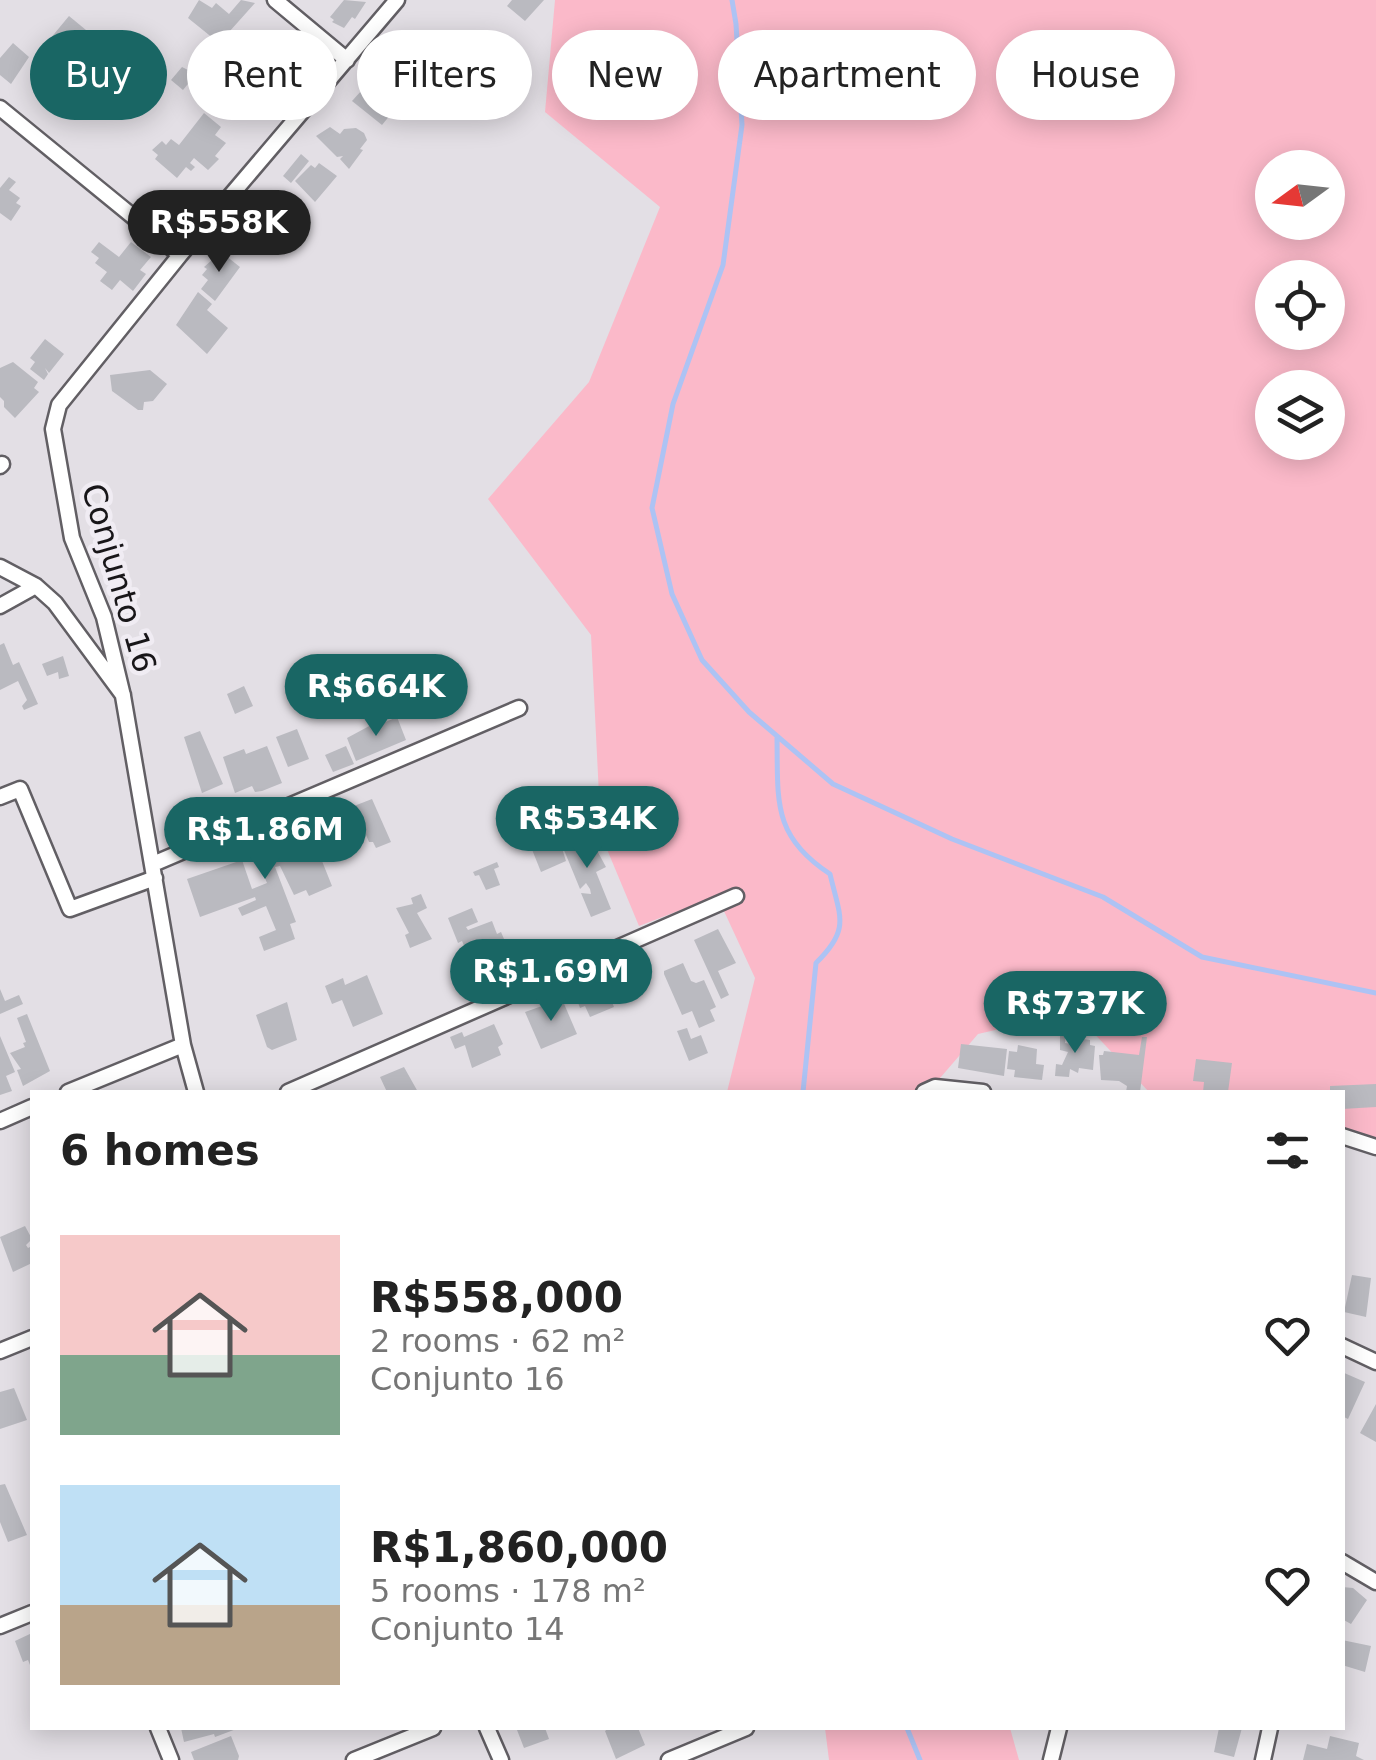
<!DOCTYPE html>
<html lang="en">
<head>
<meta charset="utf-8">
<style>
	body { margin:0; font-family:"DejaVu Sans",sans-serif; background:#f6f6f6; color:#222; height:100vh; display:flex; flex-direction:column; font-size:38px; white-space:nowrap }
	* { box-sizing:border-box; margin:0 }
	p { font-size:32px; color:#767676 }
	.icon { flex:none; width:55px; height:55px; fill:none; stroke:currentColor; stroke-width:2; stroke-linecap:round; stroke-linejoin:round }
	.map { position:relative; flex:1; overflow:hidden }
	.details { position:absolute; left:30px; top:1090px; width:1315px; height:640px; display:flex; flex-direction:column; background:#fff; border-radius:0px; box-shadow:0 5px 25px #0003 }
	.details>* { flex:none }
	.hud { position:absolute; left:30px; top:30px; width:1318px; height:90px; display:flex; gap:20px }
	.needle { width:65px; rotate:255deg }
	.fabs { position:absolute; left:1255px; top:150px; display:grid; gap:20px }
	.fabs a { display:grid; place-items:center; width:90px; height:90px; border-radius:50%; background:#fff; box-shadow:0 5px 25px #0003; font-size:50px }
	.price { position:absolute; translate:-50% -85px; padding:0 22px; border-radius:35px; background:#196664; color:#fff; font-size:32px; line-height:65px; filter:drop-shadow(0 2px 5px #0008) }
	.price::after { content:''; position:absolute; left:50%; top:60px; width:30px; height:22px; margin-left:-15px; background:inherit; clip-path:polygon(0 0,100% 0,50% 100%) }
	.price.current { background:#222; color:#fff }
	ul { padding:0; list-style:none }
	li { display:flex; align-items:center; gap:30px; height:250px; padding:0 30px }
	li span { display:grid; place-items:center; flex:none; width:280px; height:200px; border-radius:0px; color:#555 }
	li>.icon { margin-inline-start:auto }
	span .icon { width:120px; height:120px; fill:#fffc; stroke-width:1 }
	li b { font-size:42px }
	h2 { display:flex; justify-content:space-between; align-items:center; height:120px; padding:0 30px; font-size:42px }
	.pill { padding:0 35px; border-radius:45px; background:#fff; box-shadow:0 5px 25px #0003; font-size:35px; line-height:90px }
	.pill.current { background:#196664; color:#fff }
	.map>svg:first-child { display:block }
	.green { fill:#fbb9c9; fill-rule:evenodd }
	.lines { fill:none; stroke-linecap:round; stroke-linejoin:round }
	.stream { stroke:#adc3f4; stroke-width:5 }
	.building { fill:#babac0 }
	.minor-casing { stroke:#625f64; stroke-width:19 }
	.minor { stroke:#fff; stroke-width:14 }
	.labels { text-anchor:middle; stroke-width:9; stroke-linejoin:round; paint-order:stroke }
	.street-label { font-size:32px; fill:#181619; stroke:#f0ecf3 }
</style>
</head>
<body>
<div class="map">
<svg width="1376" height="1760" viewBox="0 0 1376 1760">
	<rect width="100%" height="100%" fill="#e3dfe5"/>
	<!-- green -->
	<path class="green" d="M555 0H1376V1138L1343 1132 1342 1092H1149L1074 1012 978 1034 928 1092H727L755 978 717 896 639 926 601 835 591 635 488 499 589 382 660 207 545 112ZM1272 168H1328V222H1272ZM1272 278H1328V332H1272ZM1272 388H1328V442H1272Z
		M825 1728H1010L1019 1760H829Z"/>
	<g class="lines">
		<!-- stream -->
		<path class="stream" d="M732 0 736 24 742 125 723 265 673 404 652 508 672 594 702 660 749 712 833 784 952 839 1103 897 1202 957 1376 993
			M777 738C778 801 772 836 830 874 840 917 851 929 816 963L803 1092
			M907 1728 920 1760"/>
	</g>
	<!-- building -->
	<path class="building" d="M199 0 212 8 216 3 229 14 241 0 255 3 221 41 216 37 214 39 188 18Z
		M344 0 366 2 355 19 352 17 344 28 332 22 334 20 330 17Z
		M512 0H544L525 21 507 6Z
		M69 16 103 44 74 79 63 70 68 64 57 55 52 61 40 51Z
		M229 35 239 43 230 55 225 51 217 61 229 70 215 86 199 72Z
		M13 43 29 57 11 84 0 75V58Z
		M299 46 318 62 306 75 296 66 302 59 294 52Z
		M109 52 120 61 124 55 132 62 110 87 114 90 105 101 101 98 99 101H91L78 90Z
		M182 67 196 74 183 90 171 80Z
		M372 79 400 103 382 125 352 101Z
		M204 113 221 127 215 135 226 143 215 156 219 159 208 170 194 158 190 163 195 167 191 171 186 167 177 178 155 159 158 155 152 150 162 141 166 145 171 139 179 145Z
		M330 127 340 134 344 129 356 128 364 133 367 140 360 149 363 150 349 169 340 159 343 156 337 157 316 136Z
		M301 154 309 161 291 183 283 176Z
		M319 163 337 176 315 202 295 181 311 165 315 168Z
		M9 177 16 182 9 190 20 198 16 203 21 206 11 221 0 213V188Z
		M99 242 119 257 131 242 151 257 140 270 146 274 133 291 120 280 112 290 100 281 107 272 95 263 99 258 91 252Z
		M221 252 240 267 215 301 201 289 208 280 202 275 207 269 204 267Z
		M198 292 212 304 207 310 228 328 207 354 176 325Z
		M45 339 64 354 49 373 45 368 48 374 44 380 30 369 35 362 30 358Z
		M13 362 38 382 34 388 39 392 15 418 4 407V401L0 397V368Z
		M150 370 167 384 153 401 144 402 143 410H138L112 391 110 375Z
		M4 643 13 665 19 662 38 704 24 710 22 706 27 700 18 681 0 690V645Z
		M63 656 69 676 59 679 58 672 47 676 42 664Z
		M244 686 253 706 235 714 227 694Z
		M397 717 406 740 356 761 347 738 373 724 374 727Z
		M297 729 309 759 288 767 276 737Z
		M200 731 223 784 202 793 184 737Z
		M267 746 282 783 262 791 255 792 252 786 235 793 223 757 244 749 246 754Z
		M346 746 354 764 333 772 325 755Z
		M372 799 391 842 376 848 373 842H369L354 806Z
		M355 824 364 843 324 858 317 840Z
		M308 826 332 886 309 896 306 890 294 895 280 866 275 867 296 922 290 924 295 939 264 951 259 937 276 930 266 906 242 916 238 908 256 900 255 897 200 917 187 879 242 860 252 889 267 883 254 852 244 856 239 845 263 835 266 844Z
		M582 830 583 834 587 832 606 867 596 872 611 909 591 917 581 893 591 894 590 889 586 883 580 889 564 850 568 849 564 838Z
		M558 836 566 861 541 872 531 847Z
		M497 862 499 867 494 869 500 885 486 890 479 875 475 876 473 872Z
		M421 894 427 908 417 913 432 939 410 948 405 935 409 933 396 908 413 904 411 898Z
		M472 908 478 922 466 927 468 930 492 921 497 934 501 932 510 953 493 960 491 955 486 959 487 962 469 970 462 951 466 950 462 941 458 943 448 918Z
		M718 929 736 963 718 971 729 995 721 999 694 940Z
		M683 963 691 981 696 983 704 980 716 1007 710 1010 715 1021 699 1028 692 1011 682 1015 664 974V971Z
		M367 975 383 1014 353 1027 342 1000 332 1004 325 986 343 978 345 985Z
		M602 978 614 1007 590 1017 585 1006 580 1008 576 997 592 990 594 981Z
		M0 989 5 1001 19 995 23 1004 0 1014Z
		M562 999 577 1034 541 1049 525 1012Z
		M287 1002 297 1040 272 1050 267 1047 256 1015Z
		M27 1014 50 1071 23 1086 17 1070 21 1069 10 1053 25 1047 23 1043 26 1042 17 1018Z
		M494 1024 503 1044 498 1047 501 1055 472 1068 465 1045 455 1049 450 1037 462 1032 464 1037Z
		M687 1028 691 1039 701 1035 708 1053 689 1061 677 1031Z
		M1060 1030 1066 1031 1065 1043 1076 1045V1038L1090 1040V1045L1095 1046 1093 1070 1079 1068 1078 1073 1070 1069 1069 1077 1055 1076 1056 1064 1062 1065 1068 1052 1060 1050Z
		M0 1036 15 1072 6 1076 12 1091 0 1095Z
		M1142 1037H1147L1140 1092H1126L1127 1086 1119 1081 1101 1080 1099 1055H1103L1104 1051 1139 1055Z
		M961 1044 1007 1049 1004 1076 958 1068Z
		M1018 1045 1037 1049 1036 1064 1044 1065 1042 1080 1014 1077 1015 1070 1007 1069 1009 1051 1017 1052Z
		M1196 1059 1232 1063 1228 1092H1203L1204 1082 1193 1081Z
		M404 1067 418 1092H387L380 1077Z
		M1376 1084V1107L1342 1109V1092H1330V1086Z
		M25 1226 32 1239 26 1245 28 1248 32 1246V1263L13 1272 0 1237Z
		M1352 1275 1371 1278 1366 1317 1344 1312Z
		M1342 1372 1365 1382 1348 1419 1342 1416Z
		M14 1388 27 1420 0 1429V1392Z
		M1376 1404V1442L1360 1433Z
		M5 1484 27 1535 8 1542 0 1522V1485Z
		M1342 1587 1353 1588 1367 1600 1351 1624 1342 1619Z
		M32 1633V1670L28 1660 23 1662 15 1641Z
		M1342 1640 1371 1646 1365 1672 1342 1665Z
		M181 1728H239L215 1737 214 1734 184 1742Z
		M523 1728H545L549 1739 524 1748 517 1730Z
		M609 1728H638L645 1745 616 1759 605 1731Z
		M1219 1728H1242L1234 1757 1214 1752Z
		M231 1736 239 1756 238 1760H194L191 1752Z
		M1330 1736 1359 1743 1356 1756 1364 1760H1303L1307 1744 1327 1749Z"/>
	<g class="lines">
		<!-- minor casing -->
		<g class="minor-casing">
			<path id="minor" d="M275 0 347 60
				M0 108 180 255
				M0 466 2 464
				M0 567 36 586 55 603 123 695
				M0 606 36 586
				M0 797 20 789 70 909 155 878
				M153 864 519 708
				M68 1092 183 1045
				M196 1092 183 1045 123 696 104 617 72 538 53 429 59 405 180 255 397 0
				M288 1092 736 896
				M924 1092 935 1087 983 1092
				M0 1121 32 1107
				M1342 1136 1376 1147
				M1342 1346 1376 1362
				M0 1351 32 1338
				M1342 1562 1376 1582
				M0 1626 32 1613
				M158 1728 171 1760
				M487 1728 501 1760
				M354 1760 433 1728
				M669 1760 746 1728
				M1051 1760 1059 1728
				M1263 1760 1270 1728"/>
		</g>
		<!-- minor -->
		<use href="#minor" class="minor"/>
	</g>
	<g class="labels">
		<!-- street labels -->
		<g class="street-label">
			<text transform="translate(119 578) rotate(74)" y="11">Conjunto 16</text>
		</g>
	</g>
</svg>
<div class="fabs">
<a><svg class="needle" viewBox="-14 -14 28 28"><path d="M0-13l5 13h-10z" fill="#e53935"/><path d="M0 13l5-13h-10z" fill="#767676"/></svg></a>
<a><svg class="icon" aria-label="locate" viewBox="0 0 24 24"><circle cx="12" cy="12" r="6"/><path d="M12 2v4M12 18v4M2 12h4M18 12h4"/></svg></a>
<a><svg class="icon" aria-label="layers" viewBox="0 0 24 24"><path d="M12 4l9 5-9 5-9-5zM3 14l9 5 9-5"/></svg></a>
</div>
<b class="price current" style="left:219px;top:275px">R$558K</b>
<b class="price" style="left:376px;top:739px">R$664K</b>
<b class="price" style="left:587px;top:871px">R$534K</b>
<b class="price" style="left:265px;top:882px">R$1.86M</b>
<b class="price" style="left:551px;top:1024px">R$1.69M</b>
<b class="price" style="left:1075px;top:1056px">R$737K</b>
<div class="hud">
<a class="pill current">Buy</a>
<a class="pill">Rent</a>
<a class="pill">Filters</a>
<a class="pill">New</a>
<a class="pill">Apartment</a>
<a class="pill">House</a>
</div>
<section class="details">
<h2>6 homes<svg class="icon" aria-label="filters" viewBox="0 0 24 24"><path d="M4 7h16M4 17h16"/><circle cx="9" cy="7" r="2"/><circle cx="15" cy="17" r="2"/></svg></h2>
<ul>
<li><span style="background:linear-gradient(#f6c9c9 60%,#7fa58c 0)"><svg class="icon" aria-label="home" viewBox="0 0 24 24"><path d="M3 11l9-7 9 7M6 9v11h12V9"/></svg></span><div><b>R$558,000</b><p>2 rooms · 62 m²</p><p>Conjunto 16</p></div><svg class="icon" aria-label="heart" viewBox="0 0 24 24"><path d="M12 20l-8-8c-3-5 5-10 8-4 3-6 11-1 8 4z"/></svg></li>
<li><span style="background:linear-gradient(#bfe0f5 60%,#b9a48a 0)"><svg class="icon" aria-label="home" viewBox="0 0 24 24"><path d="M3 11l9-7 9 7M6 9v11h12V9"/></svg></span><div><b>R$1,860,000</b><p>5 rooms · 178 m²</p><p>Conjunto 14</p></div><svg class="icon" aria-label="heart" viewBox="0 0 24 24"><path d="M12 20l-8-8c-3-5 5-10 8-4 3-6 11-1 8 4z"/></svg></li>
</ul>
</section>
</div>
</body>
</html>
